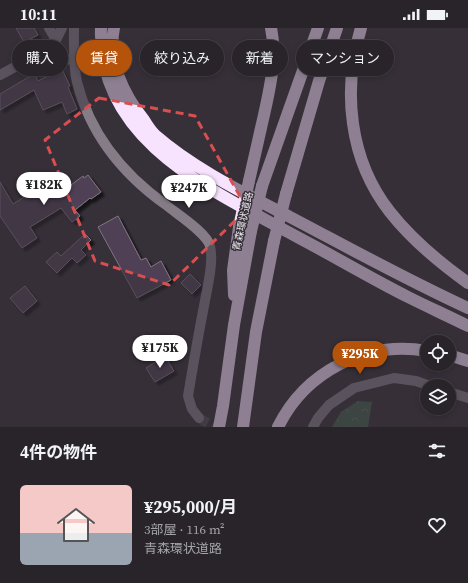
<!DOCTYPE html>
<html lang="ja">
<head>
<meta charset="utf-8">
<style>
	body { margin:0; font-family:"Source Serif 4","Noto Sans JP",serif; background:#302c32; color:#f1f3f6; height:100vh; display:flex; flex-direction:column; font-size:15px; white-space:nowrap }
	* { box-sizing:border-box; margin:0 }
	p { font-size:13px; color:#a5a4a8 }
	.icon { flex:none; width:22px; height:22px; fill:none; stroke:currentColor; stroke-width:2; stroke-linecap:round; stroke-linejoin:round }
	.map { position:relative; height:399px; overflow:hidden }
	.sheet { display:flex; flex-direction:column; background:#28242a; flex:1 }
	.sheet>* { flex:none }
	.guide { position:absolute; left:12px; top:12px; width:444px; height:36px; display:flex; gap:8px }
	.fabs { position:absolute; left:420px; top:307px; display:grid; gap:8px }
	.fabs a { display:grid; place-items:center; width:36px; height:36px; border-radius:50%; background:#28242a; box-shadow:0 2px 6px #0003,0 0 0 1px #444147; font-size:20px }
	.price { position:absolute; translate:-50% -34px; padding:0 9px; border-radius:14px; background:#fff; color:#222; font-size:13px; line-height:26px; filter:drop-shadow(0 1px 2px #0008) }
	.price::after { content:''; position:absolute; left:50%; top:24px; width:12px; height:9px; margin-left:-6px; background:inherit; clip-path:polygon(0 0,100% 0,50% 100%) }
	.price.current { background:#b45309; color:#fff }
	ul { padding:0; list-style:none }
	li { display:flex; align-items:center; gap:12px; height:100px; padding:0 20px }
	li span { display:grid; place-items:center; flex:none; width:112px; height:80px; border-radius:6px; color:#555 }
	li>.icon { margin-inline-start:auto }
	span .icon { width:48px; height:48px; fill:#fffc; stroke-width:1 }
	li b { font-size:17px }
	h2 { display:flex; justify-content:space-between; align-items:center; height:48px; padding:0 20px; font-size:17px }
	.pill { padding:0 14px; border-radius:18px; background:#28242a; box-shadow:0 2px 6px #0003,0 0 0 1px #444147; font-size:14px; line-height:36px }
	.pill.current { background:#b45309; color:#fff }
	.status { display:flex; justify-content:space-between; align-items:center; height:28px; padding:0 20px; background:#28242a; direction:ltr }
	.status svg { height:11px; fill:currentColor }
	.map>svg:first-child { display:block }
	.forest { fill:url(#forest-crowns) }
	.building { fill:#503f55; stroke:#7e7680; filter:url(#shadow) }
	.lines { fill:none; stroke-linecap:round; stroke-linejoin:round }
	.minor-tunnel { stroke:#514b53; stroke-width:10; stroke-dasharray:10 5; stroke-linecap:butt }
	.minor { stroke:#857c87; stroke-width:10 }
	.highway { stroke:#f8e3fe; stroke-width:12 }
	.highway-bridge { stroke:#f8e3fe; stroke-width:12 }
	.marked { fill:none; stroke:#da4e4f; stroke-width:3; stroke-dasharray:8 5; stroke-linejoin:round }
	.labels { text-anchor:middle; stroke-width:3; stroke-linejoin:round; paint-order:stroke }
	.street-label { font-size:10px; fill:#e9e5ea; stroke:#363038 }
</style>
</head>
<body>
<div class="status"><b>10:11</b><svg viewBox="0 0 49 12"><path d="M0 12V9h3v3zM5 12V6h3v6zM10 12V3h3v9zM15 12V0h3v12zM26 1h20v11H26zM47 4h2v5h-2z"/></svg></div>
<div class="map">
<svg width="468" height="399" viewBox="0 0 468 399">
	<defs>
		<pattern id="forest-crowns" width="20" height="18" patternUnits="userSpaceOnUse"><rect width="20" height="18" fill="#46604e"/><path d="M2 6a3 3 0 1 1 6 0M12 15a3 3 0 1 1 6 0" fill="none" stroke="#617768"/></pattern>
		<filter id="shadow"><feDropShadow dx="3.5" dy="3.5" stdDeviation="1" flood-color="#0009"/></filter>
	</defs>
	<rect width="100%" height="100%" fill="#363038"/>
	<!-- forest -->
	<path class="forest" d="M358 373 372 374 368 399H332L341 384Z"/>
	<!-- building -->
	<path class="building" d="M16 0H34L38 7 24 14Z
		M62 41 70 58 68 59 77 81 67 86 62 74 43 82 34 62 0 82V66L34 46 38 53Z
		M88 147 101 164 91 171 90 170 75 182 80 188 72 194 61 180 30 199 37 210 22 220 0 188V154L13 176 39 160 43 167 62 151 65 155 68 153 71 157 83 148 84 150Z
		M118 188 141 232 146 230 151 239 161 233 171 252 137 270 98 199Z
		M85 206 91 212 81 222 86 227 77 235 72 230 57 245 46 234 57 224 61 228Z
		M190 246 201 257 192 266 181 255Z
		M25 258 37 273 23 285 10 270Z
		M165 328 174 343 155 354 146 340Z"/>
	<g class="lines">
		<!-- minor-tunnel -->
		<path class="minor-tunnel" d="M199 390 215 399"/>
		<!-- minor -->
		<path class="minor" d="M49 0 56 12
			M74 0C74 18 73 37 77 54 90 106 124 147 166 177 177 186 207 205 210 218 214 235 207 260 204 278 198 308 193 338 188 368L192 381 199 390
			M40 23 74 33
			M0 47 26 33 50 16 56 12 62 0
			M449 364 468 370
			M313 399 318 390 329 377 354 360 394 350 416 353 430 358"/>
		<!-- highway -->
		<path class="highway" d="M101 0C97 115 216 164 301 211 337 230 372 251 408 269 428 279 448 288 468 298
			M114 0C107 33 124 67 144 92 147 97 151 103 155 107 194 141 244 165 290 189 349 220 407 252 468 280
			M361 0C342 62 349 132 390 184 412 212 440 235 468 255
			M249 153C253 136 257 118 261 100 268 69 278 32 271 0
			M262 158 318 0
			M286 166 319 53 337 0
			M234 267 233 242 239 199
			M449 327 468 333
			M219 399 223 378 234 297 251 203
			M243 399 256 304 274 213
			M278 399C305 344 366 312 427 323"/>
		<!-- highway-bridge -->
		<path class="highway-bridge" d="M239 199 249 153
			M251 203 262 158
			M274 213 286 166"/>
	</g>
	<!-- marked area -->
	<path d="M0 0H468V399H0ZM99 70 195 88 247 181 169 257 95 233 45 112Z" fill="#363038" fill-opacity=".55" fill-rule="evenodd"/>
	<path class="marked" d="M99 70 195 88 247 181 169 257 95 233 45 112Z"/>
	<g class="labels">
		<!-- street labels -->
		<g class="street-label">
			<text transform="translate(242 193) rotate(-77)" y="4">青森環状道路</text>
		</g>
	</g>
</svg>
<div class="fabs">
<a><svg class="icon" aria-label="locate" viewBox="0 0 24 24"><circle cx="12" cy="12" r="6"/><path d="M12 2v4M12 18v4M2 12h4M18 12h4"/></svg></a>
<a><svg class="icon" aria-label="layers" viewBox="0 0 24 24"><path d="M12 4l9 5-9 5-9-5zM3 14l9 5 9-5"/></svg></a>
</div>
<b class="price" style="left:44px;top:178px">¥182K</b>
<b class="price" style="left:189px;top:181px">¥247K</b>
<b class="price" style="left:160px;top:341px">¥175K</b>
<b class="price current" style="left:360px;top:347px">¥295K</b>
<div class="guide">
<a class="pill">購入</a>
<a class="pill current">賃貸</a>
<a class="pill">絞り込み</a>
<a class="pill">新着</a>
<a class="pill">マンション</a>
</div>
</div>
<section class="sheet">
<h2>4件の物件<svg class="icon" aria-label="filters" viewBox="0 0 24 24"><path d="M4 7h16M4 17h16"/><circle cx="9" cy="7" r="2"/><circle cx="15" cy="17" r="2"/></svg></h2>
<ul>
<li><span style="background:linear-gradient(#f6c9c9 60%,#9aa5b1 0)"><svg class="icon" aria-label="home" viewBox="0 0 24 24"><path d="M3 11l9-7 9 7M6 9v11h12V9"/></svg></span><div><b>¥295,000/月</b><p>3部屋 · 116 m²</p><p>青森環状道路</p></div><svg class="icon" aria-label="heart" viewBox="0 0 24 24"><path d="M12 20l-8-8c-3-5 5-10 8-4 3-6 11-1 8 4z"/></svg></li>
</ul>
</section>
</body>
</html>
